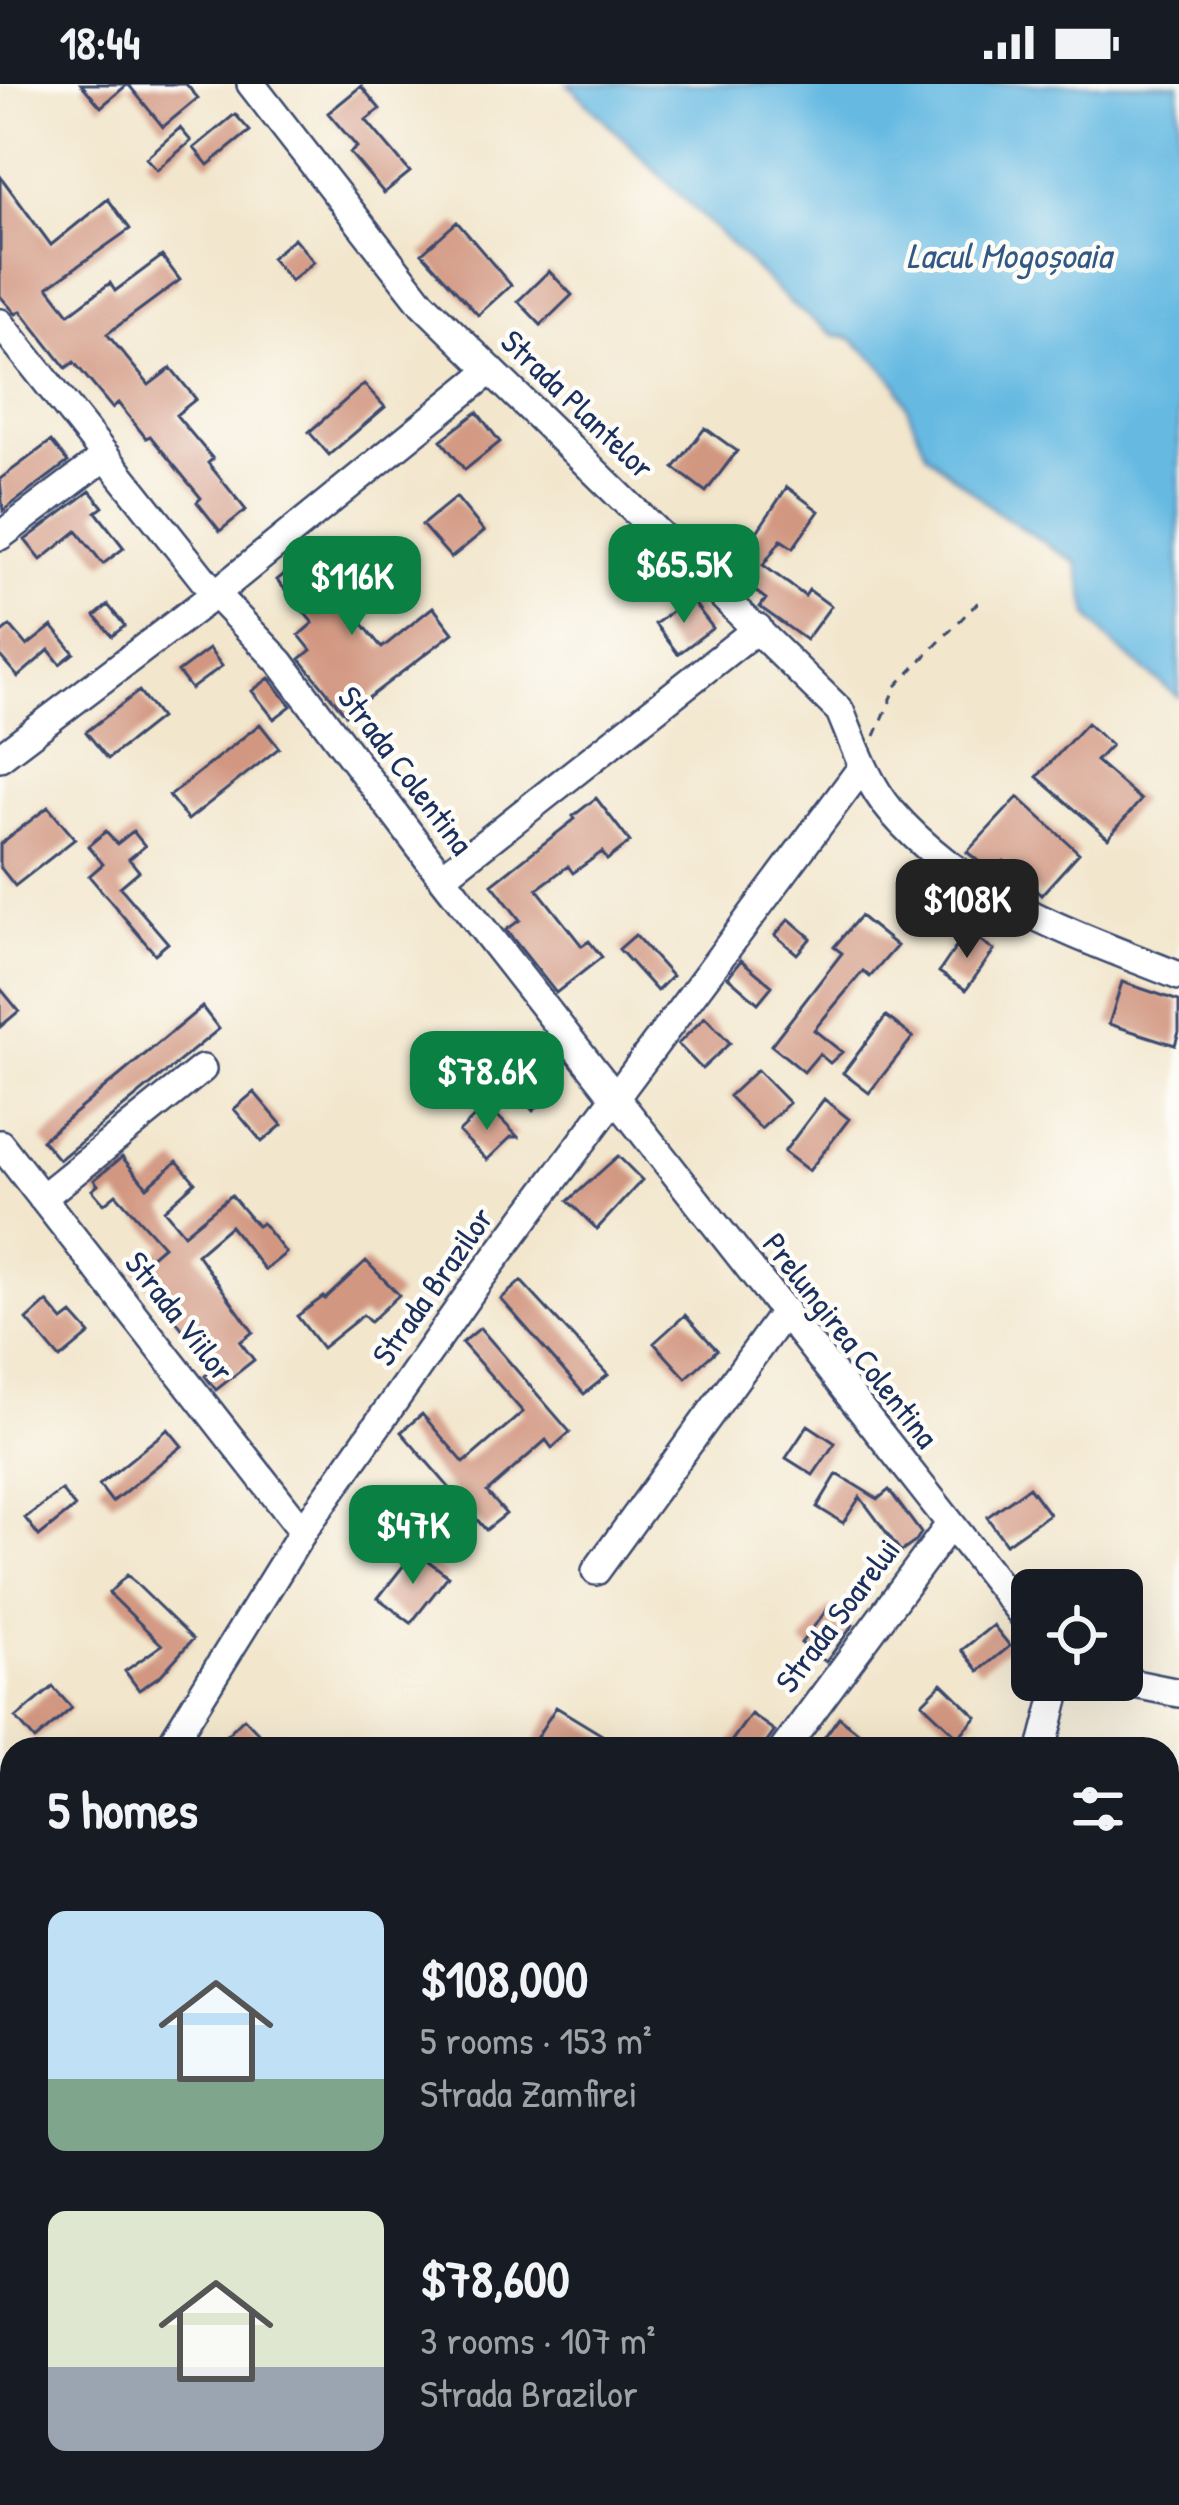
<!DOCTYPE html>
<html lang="en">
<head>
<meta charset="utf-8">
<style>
	body { margin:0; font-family:"Patrick Hand",sans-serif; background:#20242c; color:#f1f3f6; height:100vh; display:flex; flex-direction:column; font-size:45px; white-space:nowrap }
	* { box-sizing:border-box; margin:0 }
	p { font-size:39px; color:#9ea1a6 }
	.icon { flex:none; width:66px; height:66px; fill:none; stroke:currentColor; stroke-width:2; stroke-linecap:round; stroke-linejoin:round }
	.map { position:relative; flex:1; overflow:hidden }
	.details { position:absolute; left:0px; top:1653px; width:1179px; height:768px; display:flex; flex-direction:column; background:#171b24; border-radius:36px 36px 0 0; box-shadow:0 12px 48px #0002 }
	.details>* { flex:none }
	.fabs { position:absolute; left:1011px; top:1485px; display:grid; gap:24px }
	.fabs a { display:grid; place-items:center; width:132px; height:132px; border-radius:18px; background:#171b24; box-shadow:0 12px 48px #0002; font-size:60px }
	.price { position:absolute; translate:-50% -102px; padding:0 27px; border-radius:24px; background:#0b8043; color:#fff; font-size:39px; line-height:78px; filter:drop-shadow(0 3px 6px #0008) }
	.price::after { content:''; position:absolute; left:50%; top:72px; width:36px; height:27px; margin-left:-18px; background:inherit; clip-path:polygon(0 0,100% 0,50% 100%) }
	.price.selected { background:#222; color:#fff }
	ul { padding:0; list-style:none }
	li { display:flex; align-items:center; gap:36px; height:300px; padding:0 48px }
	li span { display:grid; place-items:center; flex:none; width:336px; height:240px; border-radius:18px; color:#555 }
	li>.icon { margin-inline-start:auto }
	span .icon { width:144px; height:144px; fill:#fffc; stroke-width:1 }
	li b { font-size:51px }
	h2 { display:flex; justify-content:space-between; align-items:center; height:144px; padding:0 48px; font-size:51px }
	.status { display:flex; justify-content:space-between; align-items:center; height:84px; padding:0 60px; background:#171b24; direction:ltr }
	.status svg { height:33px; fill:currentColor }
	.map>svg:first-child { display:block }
	.green { fill:#85d697; stroke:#50827a; stroke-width:3 }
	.water { fill:#66bae2; stroke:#4074a0; stroke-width:3 }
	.building { fill:#d29781 }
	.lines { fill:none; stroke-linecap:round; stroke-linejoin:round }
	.minor-casing { stroke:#3b4a6e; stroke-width:32 }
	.path { stroke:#3b4a6e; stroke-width:3; stroke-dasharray:9 9; stroke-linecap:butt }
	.minor { stroke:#fff; stroke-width:27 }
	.labels { text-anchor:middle; stroke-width:9; stroke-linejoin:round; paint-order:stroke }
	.street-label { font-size:33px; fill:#1b2f5e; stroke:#fdfcf7 }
	.water-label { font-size:36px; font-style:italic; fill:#325986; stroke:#fdfcf7 }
</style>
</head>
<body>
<div class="status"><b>18:44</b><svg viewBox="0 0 49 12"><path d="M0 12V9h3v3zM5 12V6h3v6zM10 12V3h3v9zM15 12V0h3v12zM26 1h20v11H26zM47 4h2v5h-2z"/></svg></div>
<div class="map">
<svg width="1179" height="2421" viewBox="0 0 1179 2421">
	<rect width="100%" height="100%" fill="#fdfcf7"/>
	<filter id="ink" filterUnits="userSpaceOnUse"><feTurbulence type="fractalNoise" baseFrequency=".00833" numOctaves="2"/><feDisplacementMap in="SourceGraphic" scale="24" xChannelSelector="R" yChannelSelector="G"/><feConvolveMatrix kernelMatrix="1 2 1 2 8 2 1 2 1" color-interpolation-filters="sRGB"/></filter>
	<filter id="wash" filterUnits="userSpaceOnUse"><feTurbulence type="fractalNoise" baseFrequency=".004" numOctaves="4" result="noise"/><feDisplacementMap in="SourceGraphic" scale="48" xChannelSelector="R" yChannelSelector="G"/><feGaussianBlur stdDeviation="2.7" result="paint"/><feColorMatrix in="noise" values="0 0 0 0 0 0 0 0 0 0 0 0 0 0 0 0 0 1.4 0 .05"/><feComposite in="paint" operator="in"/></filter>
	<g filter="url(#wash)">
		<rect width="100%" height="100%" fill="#f2e6cc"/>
		<!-- green -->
		<path class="green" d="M1172 2295 1179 2324V2421H1013L1028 2409H1167V2299Z
			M481 2409H927L939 2421H467Z"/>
		<!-- water -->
		<path class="water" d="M568 0H1179V614L1115 562 1089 532 1077 479 997 428 927 370 897 300 875 275 850 254 834 251 791 220Z"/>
		<g id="blocks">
			<!-- building -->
			<path class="building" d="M81 0H128L101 23Z
				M128 0H186L198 14 163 43Z
				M361 2 380 25 366 36 410 88 384 109 350 69 357 63 328 29Z
				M235 30 250 47 208 81 194 64Z
				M180 44 191 57 157 86 146 74Z
				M0 92 51 161 108 115 130 145 48 203 69 230 110 199 115 207 162 172 180 196 107 250 149 301 171 284 196 315 176 331 213 375 208 379 246 426 220 447 197 418 201 414 150 352 146 354 118 319 112 324 74 278 66 284 21 227 16 230 0 212Z
				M457 138 511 201 478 231 422 169Z
				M294 154 314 178 291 197 271 174Z
				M549 187 572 211 541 241 518 217Z
				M364 300 385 323 329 371 309 348Z
				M477 328 500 358 465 386 441 356Z
				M705 344 737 367 706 408 674 384Z
				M51 357 68 378 3 427 0 395Z
				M787 403 819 427 793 464 781 456 763 481 805 512 809 506 831 522 806 556 760 523 766 515 730 488Z
				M90 407 103 423 96 428 124 464 103 480 77 447 41 476 25 456Z
				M456 413 484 447 451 474 422 441Z
				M314 466 337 494 330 499 382 564 433 523 453 549 346 631 300 575 311 566 299 551 313 539 277 496Z
				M690 514 713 544 678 570 655 540Z
				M108 521 125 542 112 552 95 532Z
				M10 542 27 562 52 542 74 569 60 580 49 566 18 593 0 572V550Z
				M209 565 222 582 191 605 178 588Z
				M269 594 291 622 274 635 252 607Z
				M139 607 160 634 108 675 86 648Z
				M1087 639 1111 661 1096 677 1141 716 1108 754 1037 693Z
				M260 640 279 664 188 736 169 712Z
				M1018 713 1079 769 1041 811 1004 777 993 789 967 768Z
				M596 714 630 758 607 776 602 768 573 789 568 782 537 805 582 862 589 857 602 873 556 909 506 846 520 836 492 800 575 735 573 732Z
				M48 723 75 755 15 802 0 783V760Z
				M106 747 117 760 133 747 145 762 129 775 139 787 120 803 168 859 155 870 89 792 103 780 88 762Z
				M860 832 897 862 870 893 863 887 814 946 842 968 830 979 819 970 804 988 771 961 842 869 834 863Z
				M789 835 811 854 797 870 775 851Z
				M967 847 994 866 966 906 939 888Z
				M635 851 672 892 657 907 619 865Z
				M741 876 772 902 758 919 728 893Z
				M1122 898 1179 917V948L1175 961 1109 940Z
				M0 904 19 927 0 943Z
				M202 923 219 945 59 1076 42 1056Z
				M886 932 913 953 869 1009 843 989Z
				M705 933 730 959 702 985 678 960Z
				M515 955 559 1005 533 1027 490 976Z
				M757 986 789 1019 761 1045 729 1012Z
				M254 1008 282 1041 262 1058 234 1025Z
				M824 1015 849 1035 809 1087 784 1068Z
				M487 1021 518 1053H511L487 1076 459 1048Z
				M618 1072 642 1096 597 1145 568 1117Z
				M122 1073 147 1103 177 1077 195 1098 164 1126 184 1150 231 1111 257 1142 262 1139 286 1169 265 1186 230 1142 197 1170 253 1248 240 1258 254 1276 216 1306 205 1292 214 1284 135 1186 163 1162 116 1110 104 1120 92 1106 98 1101 94 1096Z
				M366 1177 399 1211 370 1238 363 1231 322 1264 297 1232 323 1213 325 1215Z
				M521 1197 608 1291 584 1310 501 1215Z
				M47 1218 63 1237 72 1230 90 1250 60 1275 27 1236Z
				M685 1231 717 1266 686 1294 654 1259Z
				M480 1244 570 1348 552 1364 546 1356 487 1408 506 1430 486 1446 401 1348 422 1330 464 1379 523 1328 462 1259Z
				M808 1341 835 1359 813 1391 786 1374Z
				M168 1345 182 1362 112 1418 99 1401Z
				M837 1390 878 1415 889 1406 921 1449 915 1458 901 1468 860 1413 843 1439 817 1423Z
				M1029 1403 1049 1430 1006 1460 987 1433Z
				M61 1406 75 1423 39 1452 25 1434Z
				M415 1467 448 1492 411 1539 378 1514Z
				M127 1491 193 1555 161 1591 139 1606 125 1587 162 1561 109 1509Z
				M829 1523 853 1541 826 1578 801 1559Z
				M993 1541 1010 1562 979 1587 962 1566Z
				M942 1599 977 1633 958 1653 922 1619Z
				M53 1603 72 1624 35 1656 16 1634Z
				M556 1623 607 1654 601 1665H549L535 1656Z
				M751 1630 775 1647 762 1665H738L730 1659Z
				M839 1633 862 1651 851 1665H837L823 1655Z
				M244 1634 274 1665H212Z"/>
		</g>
	</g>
	<g filter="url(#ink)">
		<use href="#blocks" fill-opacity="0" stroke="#3b4a6e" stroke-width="3"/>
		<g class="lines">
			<!-- minor casing -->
			<g class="minor-casing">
				<path id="minor" d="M251 0 422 219 840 627C854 661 867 699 891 727 967 815 1074 850 1179 892
					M0 239 215 510 280 578 442 793 1032 1543
					M0 452 106 372
					M0 673 215 510 491 286
					M442 793 758 544
					M0 1060 303 1447
					M42 1114 202 985
					M596 1487 785 1227
					M1115 1596 1179 1609
					M168 1665 303 1447 479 1196 863 682
					M784 1665 949 1442
					M1042 1665 1060 1596
					M0 1881 12 1895
					M0 1941 12 1921
					M1167 2031 1179 2046
					M87 2421 95 2409"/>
			</g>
			<!-- path -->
			<path class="path" d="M875 652 897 601 983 513"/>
			<!-- minor -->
			<use href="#minor" class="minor"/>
		</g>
	</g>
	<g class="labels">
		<!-- street labels -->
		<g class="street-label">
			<text transform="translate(578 320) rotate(44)" y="12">Strada Plantelor</text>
			<text transform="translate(406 686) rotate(53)" y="12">Strada Colentina</text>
			<text transform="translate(432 1202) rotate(-55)" y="12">Strada Brazilor</text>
			<text transform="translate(180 1232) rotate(52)" y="12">Strada Viilor</text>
			<text transform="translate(851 1256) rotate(52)" y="12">Prelungirea Colentina</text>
			<text transform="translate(837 1531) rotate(-53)" y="12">Strada Soarelui</text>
		</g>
		<!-- water labels -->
		<g class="water-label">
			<text x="1009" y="184">Lacul Mogoșoaia</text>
		</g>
	</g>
</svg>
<div class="fabs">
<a><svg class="icon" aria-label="locate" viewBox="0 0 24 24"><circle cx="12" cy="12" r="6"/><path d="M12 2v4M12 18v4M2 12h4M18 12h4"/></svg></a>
</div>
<b class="price" style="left:684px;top:542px">$65.5K</b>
<b class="price" style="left:352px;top:554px">$116K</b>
<b class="price selected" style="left:967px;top:877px">$108K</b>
<b class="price" style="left:487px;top:1049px">$78.6K</b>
<b class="price" style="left:413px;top:1503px">$47K</b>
<section class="details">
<h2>5 homes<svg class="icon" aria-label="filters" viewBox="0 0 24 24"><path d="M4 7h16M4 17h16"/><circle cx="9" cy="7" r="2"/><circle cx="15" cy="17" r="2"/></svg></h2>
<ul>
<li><span style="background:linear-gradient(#bfe0f5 70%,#7fa58c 0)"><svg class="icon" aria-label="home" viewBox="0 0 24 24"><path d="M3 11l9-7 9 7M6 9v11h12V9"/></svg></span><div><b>$108,000</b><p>5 rooms · 153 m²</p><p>Strada Zamfirei</p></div></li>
<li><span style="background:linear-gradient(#dfe7d0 65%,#9aa5b1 0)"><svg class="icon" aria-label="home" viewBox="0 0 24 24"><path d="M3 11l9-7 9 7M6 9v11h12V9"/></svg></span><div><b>$78,600</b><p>3 rooms · 107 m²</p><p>Strada Brazilor</p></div></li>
</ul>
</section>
</div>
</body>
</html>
